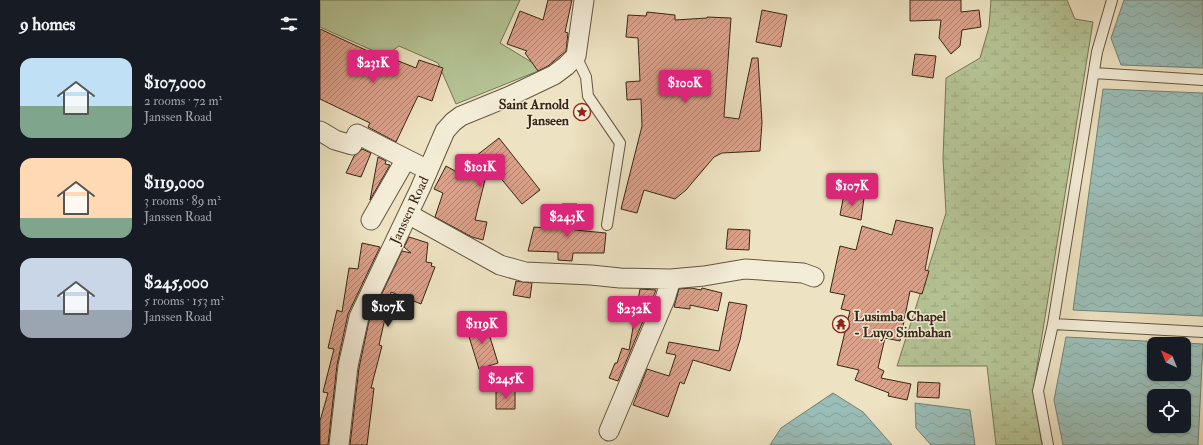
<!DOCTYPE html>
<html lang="en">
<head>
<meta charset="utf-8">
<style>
	body { margin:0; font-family:"IM FELL Double Pica",serif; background:#242831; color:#f1f3f6; height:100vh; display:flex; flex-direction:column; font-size:15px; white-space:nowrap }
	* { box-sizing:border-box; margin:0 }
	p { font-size:13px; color:#9ea1a6 }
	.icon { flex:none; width:22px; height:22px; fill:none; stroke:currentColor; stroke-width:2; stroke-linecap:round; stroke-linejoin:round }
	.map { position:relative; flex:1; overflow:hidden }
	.drawer { display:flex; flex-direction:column; background:#171b24; width:320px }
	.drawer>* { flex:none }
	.needle { width:26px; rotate:317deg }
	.tools { position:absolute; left:827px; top:337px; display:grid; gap:8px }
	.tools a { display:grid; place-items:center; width:44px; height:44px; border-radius:8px; background:#171b24; box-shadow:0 1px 3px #0004; font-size:20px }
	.price { position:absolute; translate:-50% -34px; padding:0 9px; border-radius:4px; background:#db2777; color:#fff; font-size:13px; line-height:26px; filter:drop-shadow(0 1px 2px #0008) }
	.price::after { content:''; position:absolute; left:50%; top:24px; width:12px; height:9px; margin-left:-6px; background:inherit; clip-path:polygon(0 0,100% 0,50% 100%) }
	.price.current { background:#222; color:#fff }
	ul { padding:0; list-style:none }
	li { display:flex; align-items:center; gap:12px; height:100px; padding:0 20px }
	li span { display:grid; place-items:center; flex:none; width:112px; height:80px; border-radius:12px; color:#555 }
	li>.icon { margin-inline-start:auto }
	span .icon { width:48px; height:48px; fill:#fffc; stroke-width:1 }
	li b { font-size:17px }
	h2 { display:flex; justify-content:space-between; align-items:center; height:48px; padding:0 20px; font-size:17px }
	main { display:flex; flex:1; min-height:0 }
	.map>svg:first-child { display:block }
	.grass { fill:#b5c495; stroke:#767655 }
	.wetland { fill:url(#wetland-marsh); stroke:#767655 }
	.water { fill:url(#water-waves); stroke:#738176; fill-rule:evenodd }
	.building { fill:url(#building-hatch); stroke:#382715 }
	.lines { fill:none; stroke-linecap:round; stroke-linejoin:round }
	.service-casing { stroke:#655640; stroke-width:12 }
	.minor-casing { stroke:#655640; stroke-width:21 }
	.service { stroke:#f3ecd7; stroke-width:10 }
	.minor { stroke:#f3ecd7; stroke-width:19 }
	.labels { text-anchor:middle; stroke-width:3; stroke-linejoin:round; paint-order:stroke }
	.poi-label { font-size:14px; font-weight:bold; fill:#382715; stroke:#f3ecd7; text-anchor:end }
	.street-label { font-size:14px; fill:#382715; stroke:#f3ecd7 }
</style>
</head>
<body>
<main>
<section class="drawer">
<h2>9 homes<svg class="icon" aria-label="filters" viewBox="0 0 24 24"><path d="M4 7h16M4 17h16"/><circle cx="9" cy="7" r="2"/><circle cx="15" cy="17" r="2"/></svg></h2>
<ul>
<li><span style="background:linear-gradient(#bfe0f5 60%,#7fa58c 0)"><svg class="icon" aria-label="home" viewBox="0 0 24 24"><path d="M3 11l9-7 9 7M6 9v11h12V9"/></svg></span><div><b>$107,000</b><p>2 rooms · 72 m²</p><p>Janssen Road</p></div></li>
<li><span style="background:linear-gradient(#ffd9b3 75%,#7fa58c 0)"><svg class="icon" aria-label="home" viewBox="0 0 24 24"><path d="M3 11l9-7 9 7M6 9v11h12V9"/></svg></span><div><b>$119,000</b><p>3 rooms · 89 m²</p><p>Janssen Road</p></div></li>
<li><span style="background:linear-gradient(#c9d6e8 65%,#9aa5b1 0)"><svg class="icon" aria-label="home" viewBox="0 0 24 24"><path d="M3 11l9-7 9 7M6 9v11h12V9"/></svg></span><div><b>$245,000</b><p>5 rooms · 153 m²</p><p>Janssen Road</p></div></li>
</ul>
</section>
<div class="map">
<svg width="883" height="445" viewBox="0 0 883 445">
	<defs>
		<pattern id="wetland-marsh" width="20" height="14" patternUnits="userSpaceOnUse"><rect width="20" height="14" fill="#b5c495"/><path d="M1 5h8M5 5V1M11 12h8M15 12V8" fill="none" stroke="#9ca880"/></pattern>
		<pattern id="water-waves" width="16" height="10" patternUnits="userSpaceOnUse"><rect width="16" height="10" fill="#9abdb7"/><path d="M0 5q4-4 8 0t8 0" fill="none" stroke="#85a29c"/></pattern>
		<pattern id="building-hatch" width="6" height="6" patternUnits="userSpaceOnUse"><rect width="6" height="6" fill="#daa18b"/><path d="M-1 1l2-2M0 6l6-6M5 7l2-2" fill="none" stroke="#b28370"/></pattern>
	</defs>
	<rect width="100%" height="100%" fill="#ede2c1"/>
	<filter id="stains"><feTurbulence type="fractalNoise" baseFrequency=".005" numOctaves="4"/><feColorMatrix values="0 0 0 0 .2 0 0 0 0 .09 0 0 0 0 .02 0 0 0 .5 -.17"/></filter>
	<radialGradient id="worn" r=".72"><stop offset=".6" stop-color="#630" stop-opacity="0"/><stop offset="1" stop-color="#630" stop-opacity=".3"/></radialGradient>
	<!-- grass -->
	<path class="grass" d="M0 0H200L180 43 223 69 136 104 118 63 79 46 65 56 0 27Z"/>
	<!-- wetland -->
	<path class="wetland" d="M671 0H747L755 19 773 22 713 391 722 445H676L667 366H577L626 213 623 158 626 78 660 58 669 27Z"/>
	<!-- water -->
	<path class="water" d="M804 0H883V68L801 65 791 38Z
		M783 89 883 93V316L753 310Z
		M746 337 883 344 878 445H743L734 400ZM834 344H864V374H834ZM834 396H864V426H834Z
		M513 393 543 412 572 445H450L461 428Z
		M595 403 650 410 655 445H611L596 428Z"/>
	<!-- building -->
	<path class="building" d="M228 0H252L245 32 248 33 246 51 228 66 218 71 205 53 207 51 187 44 200 11 223 20Z
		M590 0H641V12L659 10 661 27 642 30 640 46 631 54 619 38 621 20 590 21Z
		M442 10 467 15 461 47 436 42Z
		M327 12 355 15V20L387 18V17L411 18 404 117 419 119 432 58H438L442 122 440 151 402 153 394 157 366 190 355 199 324 190 317 213 301 209 322 126 321 99 307 100 306 82 320 81 318 38 306 37 308 15 326 16Z
		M0 29 65 59 66 56 96 68 99 60 123 68 112 101 98 96 76 142 48 127 50 123 0 99Z
		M595 54 616 56 613 78 592 75Z
		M179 138 220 190 202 204 169 164 155 220 167 222 163 240 152 237 115 217 123 193 114 189 126 166 148 178 152 159Z
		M42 149 51 153 41 177 26 173 34 156Z
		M58 157 66 161 65 164 70 165 50 200Z
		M524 194 544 198 541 220 520 215Z
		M242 204H257L255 230 286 233 284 253H253L252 261 238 260V252L208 251 214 227 240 229Z
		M576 220 613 228 605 270 609 271 602 294 590 291 580 341 565 338 558 368 564 371 561 378 591 384 587 400 568 396 569 393 535 380 539 370 517 365 530 311 521 309 525 295 510 292 520 246 536 250 542 226 572 235Z
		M408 229 430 230 429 250 406 249Z
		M89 237 108 243 106 262 112 263 111 266 115 267 101 304 71 292 59 345 62 346 51 388H54L47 445H30L39 368 49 321 82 251 91 253 84 247Z
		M42 243 60 247 28 314 17 365 8 445H0V421L8 393 3 392 14 349 8 348 17 310 22 312 29 268 38 269Z
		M196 281 212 283 210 298 193 295Z
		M371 288 381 290 382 288 402 293 398 311 370 305V309L354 307 359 289Z
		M320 289 336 290 298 381 289 378 295 363H297L302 348 309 350Z
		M409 302 427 305 420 340 410 371 373 360 364 384 360 382 348 417 313 405 327 369 349 376 356 355 346 353 349 342 399 351Z
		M165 321 178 363 159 369 146 327Z
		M598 382 620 383 619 398 597 397Z
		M176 391H195V409H176Z"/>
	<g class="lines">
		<!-- service casing -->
		<g class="service-casing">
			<path id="service" d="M256 56 266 77 268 96 300 143 287 225
				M774 73 883 80
				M733 324 883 332
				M728 445 718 391 733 324 777 52 792 0"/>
		</g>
		<!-- minor casing -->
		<g class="minor-casing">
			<path id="minor" d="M0 131 15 140 32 145 37 134 108 170
				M88 214 180 265 205 272 271 275 300 278 351 279 384 276 425 269 483 273 494 277
				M51 220 86 159
				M289 431 345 299 351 279
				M19 445 28 366 39 317 100 189 125 131 133 122 141 116 190 96 234 75 246 66 256 56 264 0"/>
		</g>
		<!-- service -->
		<use href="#service" class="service"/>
		<!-- minor -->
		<use href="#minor" class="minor"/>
	</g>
	<!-- icons -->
	<defs>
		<g id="sight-ring" transform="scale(0.9)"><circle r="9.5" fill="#f3ecd7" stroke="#8f2418" stroke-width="1.5"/><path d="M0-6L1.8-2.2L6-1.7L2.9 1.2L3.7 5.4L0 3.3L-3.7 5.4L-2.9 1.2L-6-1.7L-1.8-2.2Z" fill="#8f2418"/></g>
		<g id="temple-ring" transform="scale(0.9)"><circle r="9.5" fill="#f3ecd7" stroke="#8f2418" stroke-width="1.5"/><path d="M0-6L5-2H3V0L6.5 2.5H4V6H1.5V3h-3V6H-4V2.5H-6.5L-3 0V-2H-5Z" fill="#8f2418"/></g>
	</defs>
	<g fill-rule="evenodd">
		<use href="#sight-ring" x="262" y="112"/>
		<use href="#temple-ring" x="521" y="324"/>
	</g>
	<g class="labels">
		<!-- poi labels -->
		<g class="poi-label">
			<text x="249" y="109">Saint Arnold<tspan x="249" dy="16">Janseen</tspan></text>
			<text x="534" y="321" text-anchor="start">Lusimba Chapel<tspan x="534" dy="16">- Luyo Simbahan</tspan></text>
		</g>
		<!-- street labels -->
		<g class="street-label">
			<text transform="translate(89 210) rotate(-65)" y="5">Janssen Road</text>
		</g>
	</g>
	<rect width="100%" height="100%" filter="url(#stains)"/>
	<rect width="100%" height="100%" fill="url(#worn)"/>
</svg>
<div class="tools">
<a><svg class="needle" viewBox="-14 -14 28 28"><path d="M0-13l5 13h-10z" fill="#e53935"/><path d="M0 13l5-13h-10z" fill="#9ea1a6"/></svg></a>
<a><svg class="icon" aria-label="locate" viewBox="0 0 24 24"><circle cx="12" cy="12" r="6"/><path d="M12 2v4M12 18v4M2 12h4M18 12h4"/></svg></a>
</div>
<b class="price" style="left:53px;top:84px">$231K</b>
<b class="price" style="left:365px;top:104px">$100K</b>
<b class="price" style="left:160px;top:188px">$101K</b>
<b class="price" style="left:532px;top:207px">$107K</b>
<b class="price" style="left:247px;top:238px">$243K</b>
<b class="price current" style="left:68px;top:328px">$107K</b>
<b class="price" style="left:314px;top:330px">$232K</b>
<b class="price" style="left:162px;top:345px">$119K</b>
<b class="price" style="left:186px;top:400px">$245K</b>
</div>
</main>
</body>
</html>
